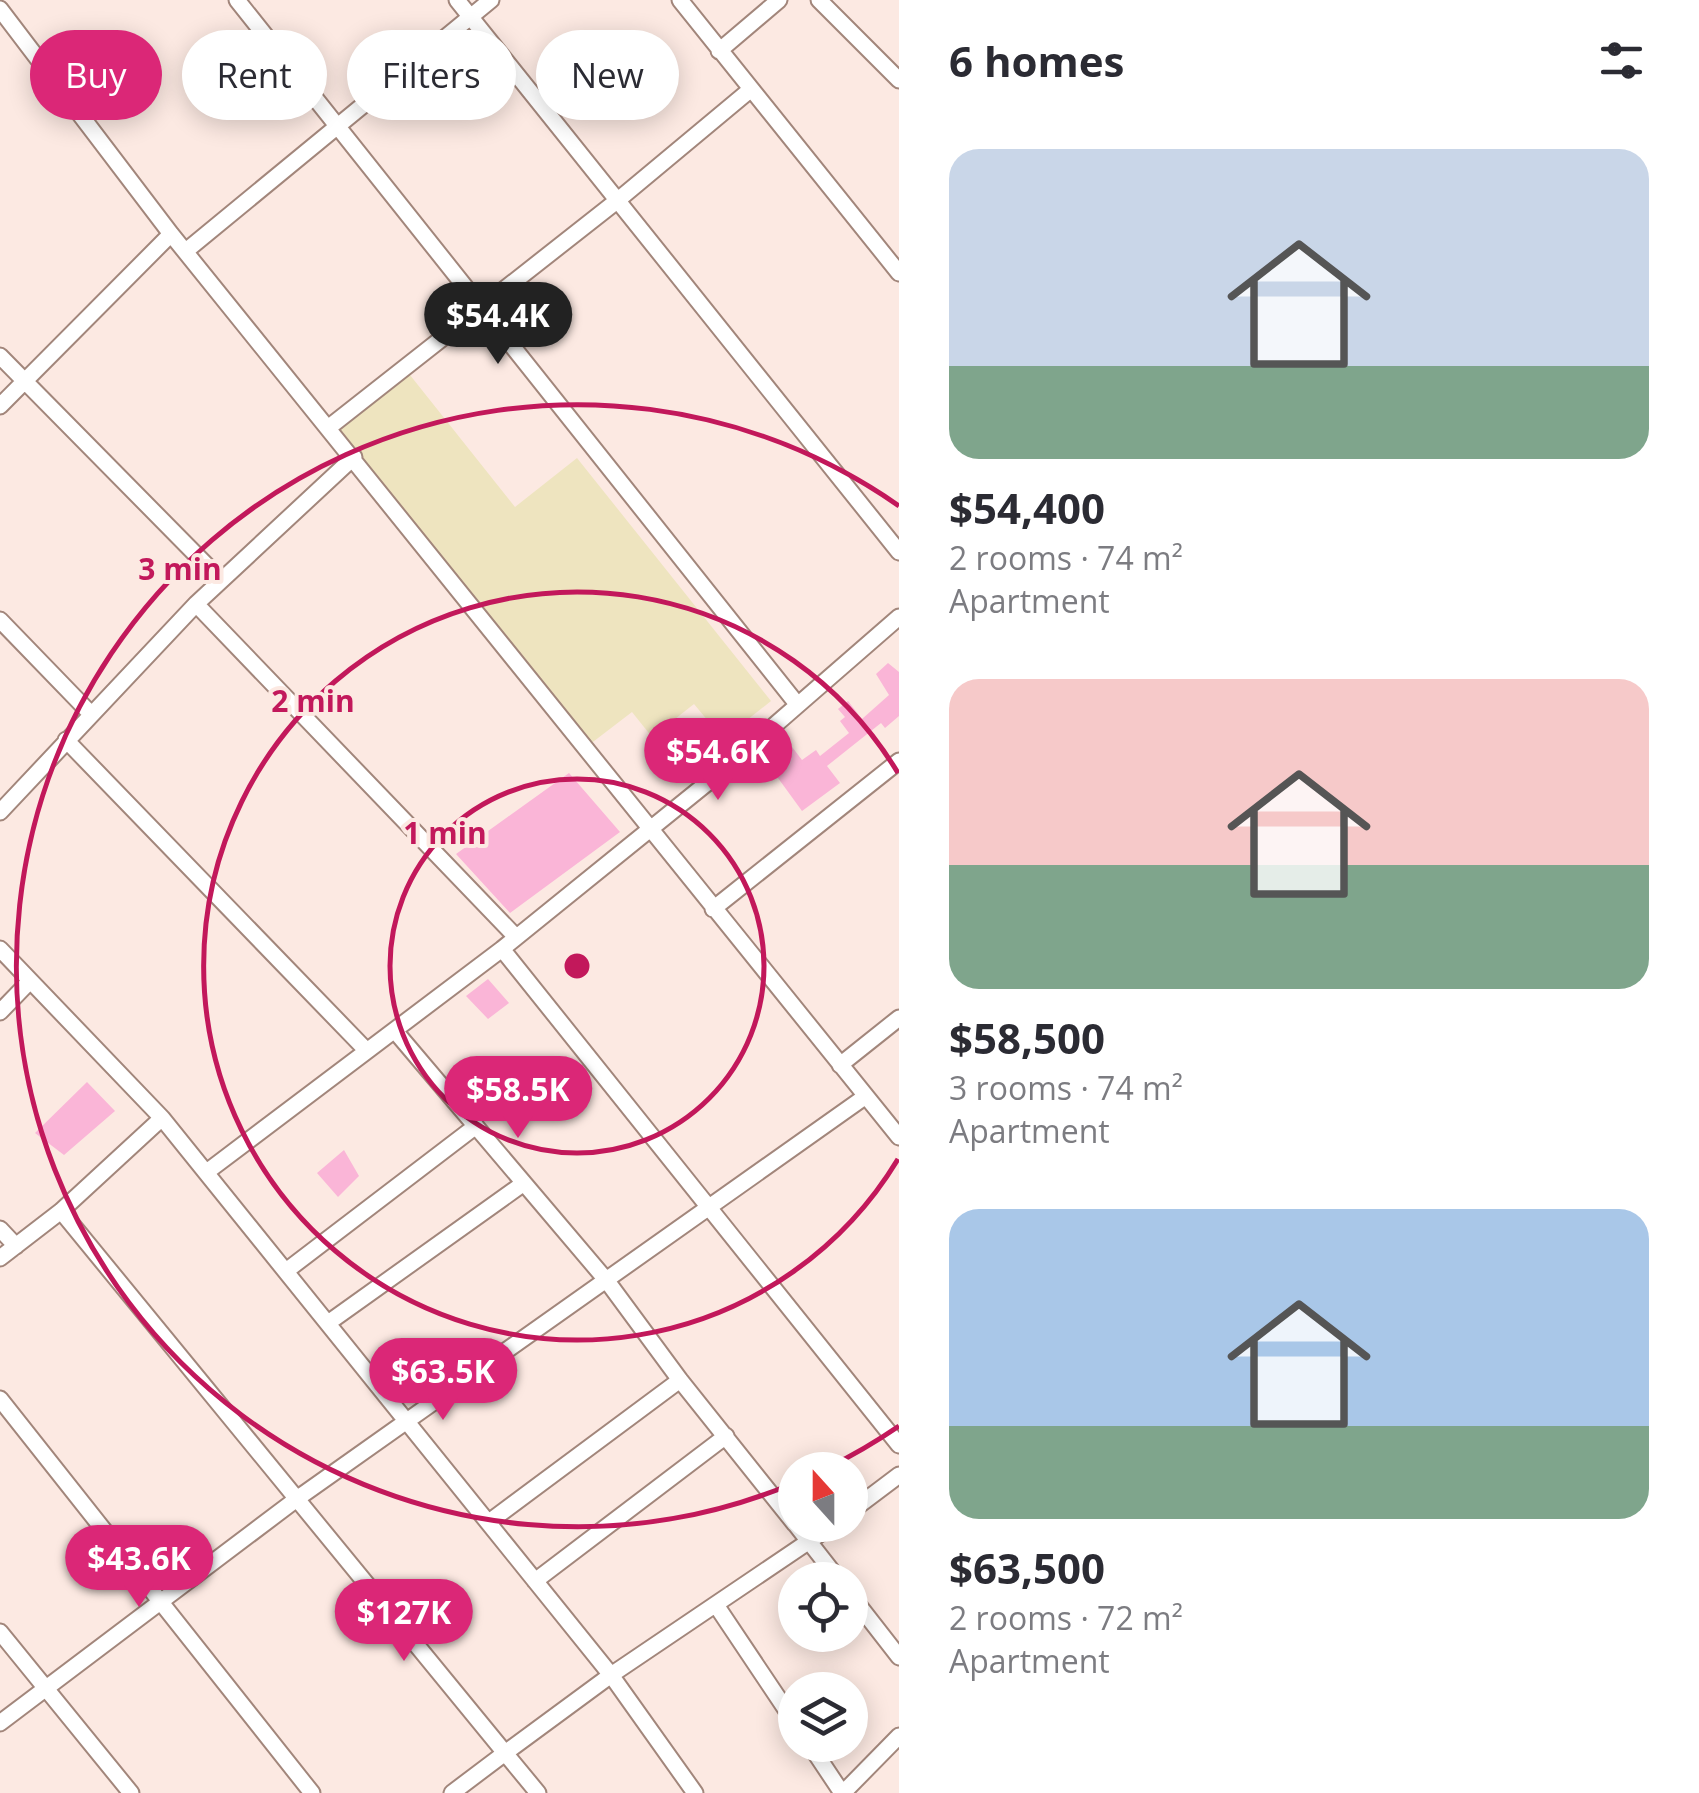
<!DOCTYPE html>
<html lang="en">
<head>
<meta charset="utf-8">
<style>
	body { margin:0; font-family:"Open Sans",sans-serif; background:#f2f2f3; color:#2b2b33; height:100vh; display:flex; flex-direction:column; font-size:38px; white-space:nowrap }
	* { box-sizing:border-box; margin:0 }
	p { font-size:32px; color:#7c7c81 }
	.icon { flex:none; width:55px; height:55px; fill:none; stroke:currentColor; stroke-width:2; stroke-linecap:round; stroke-linejoin:round }
	.map { position:relative; flex:1; overflow:hidden }
	.panel { display:flex; flex-direction:column; background:#fff; width:800px }
	.panel>* { flex:none }
	.top-card { position:absolute; left:30px; top:30px; width:718px; height:90px; display:flex; gap:20px }
	.needle { width:65px; rotate:339deg }
	.tools { position:absolute; left:778px; top:1452px; display:grid; gap:20px }
	.tools a { display:grid; place-items:center; width:90px; height:90px; border-radius:50%; background:#fff; box-shadow:0 5px 25px #0003; font-size:50px }
	.price { position:absolute; translate:-50% -85px; padding:0 22px; border-radius:35px; background:#db2777; color:#fff; font-size:32px; line-height:65px; filter:drop-shadow(0 2px 5px #0008) }
	.price::after { content:''; position:absolute; left:50%; top:60px; width:30px; height:22px; margin-left:-15px; background:inherit; clip-path:polygon(0 0,100% 0,50% 100%) }
	.price.current { background:#222; color:#fff }
	ul { padding:0; list-style:none }
	li { display:grid; align-content:center; gap:20px; height:530px; padding:0 50px }
	li span { display:grid; place-items:center; height:310px; border-radius:30px; color:#555 }
	li>.icon { margin-inline-start:auto }
	span .icon { width:180px; height:180px; fill:#fffc; stroke-width:1 }
	li b { font-size:42px }
	h2 { display:flex; justify-content:space-between; align-items:center; height:120px; padding:0 50px; font-size:42px }
	.tag { padding:0 35px; border-radius:45px; background:#fff; box-shadow:0 5px 25px #0003; font-size:35px; line-height:90px }
	.tag.current { background:#db2777; color:#fff }
	main { display:flex; flex:1; min-height:0 }
	.map>svg:first-child { display:block }
	.sand { fill:#eee4bf }
	.building { fill:#fab5d7 }
	.lines { fill:none; stroke-linecap:round; stroke-linejoin:round }
	.minor-casing { stroke:#a2867b; stroke-width:19 }
	.minor { stroke:#fff; stroke-width:15 }
	.ring { fill:none; stroke:#c2185b; stroke-width:5 }
	.centre { fill:#c2185b; stroke:#fce9e2; stroke-width:5 }
	.ring-label { font-size:30px; text-anchor:middle; font-weight:bold; fill:#c2185b; stroke:#fce9e2; stroke-width:8; stroke-linejoin:round; paint-order:stroke }
</style>
</head>
<body>
<main>
<div class="map">
<svg width="899" height="1793" viewBox="0 0 899 1793">
	<rect width="100%" height="100%" fill="#fce9e2"/>
	<!-- sand -->
	<path class="sand" d="M406 370 515 507 577 458 771 701 723 739 694 704 652 737 632 712 585 748 331 428Z"/>
	<!-- building -->
	<path class="building" d="M888 663 899 672V716L885 728 881 723 827 766 840 783 802 811 762 756 786 739 802 760 816 750 820 756 849 733 840 721 845 717 838 709 848 701 862 719 889 695 876 674Z
		M569 773 620 832 510 913 456 854Z
		M488 979 509 1003 488 1019 466 996Z
		M87 1082 115 1111 64 1155 35 1133Z
		M344 1150 359 1176 338 1197 317 1173Z"/>
	<g class="lines">
		<!-- minor casing -->
		<g class="minor-casing">
			<path id="minor" d="M237 0 797 704
				M457 0 899 552
				M680 0 899 273
				M819 0 899 80
				M0 9 171 234 899 1137
				M719 51 779 0
				M187 250 491 0
				M0 356 221 580
				M0 406 171 234
				M328 428 618 200 750 90
				M196 604 516 937
				M0 620 90 713
				M66 740 366 1050
				M0 812 196 604 354 457
				M713 909 899 761
				M0 949 162 1118 61 1211 0 1258
				M502 949 899 1445
				M0 1012 29 982
				M395 1031 607 1281 680 1380 795 1524
				M840 1065 899 1018
				M162 1118 611 1675 695 1793
				M208 1171 502 949 722 771 899 617
				M61 1211 505 1753 611 1675 833 1525
				M0 1229 16 1246
				M286 1271 476 1126
				M328 1323 524 1183
				M0 1399 312 1793
				M850 1512 899 1475
				M489 1522 680 1380
				M796 1525 839 1580
				M535 1581 726 1436
				M850 1594 899 1657
				M716 1605 795 1723
				M0 1632 131 1793
				M0 1723 298 1498 866 1096
				M810 1745 842 1793
				M452 1793 505 1753 538 1793
				M843 1793 899 1736"/>
		</g>
		<!-- minor -->
		<use href="#minor" class="minor"/>
	</g>
	<!-- distance rings -->
	<g class="ring">
		<circle cx="577" cy="966" r="187"/>
		<path d="M898 1159A374 374 0 1 1 898 773"/>
		<path d="M899 1426A561 561 0 0 1 827 1468M792 1484A561 561 0 1 1 899 506"/>
	</g>
	<circle cx="577" cy="966" r="15" class="centre"/>
	<g class="ring-label">
		<text x="180" y="580">3 min</text>
		<text x="313" y="712">2 min</text>
		<text x="445" y="844">1 min</text>
	</g>
</svg>
<div class="tools">
<a><svg class="needle" viewBox="-14 -14 28 28"><path d="M0-13l5 13h-10z" fill="#e53935"/><path d="M0 13l5-13h-10z" fill="#7c7c81"/></svg></a>
<a><svg class="icon" aria-label="locate" viewBox="0 0 24 24"><circle cx="12" cy="12" r="6"/><path d="M12 2v4M12 18v4M2 12h4M18 12h4"/></svg></a>
<a><svg class="icon" aria-label="layers" viewBox="0 0 24 24"><path d="M12 4l9 5-9 5-9-5zM3 14l9 5 9-5"/></svg></a>
</div>
<b class="price current" style="left:498px;top:367px">$54.4K</b>
<b class="price" style="left:718px;top:803px">$54.6K</b>
<b class="price" style="left:518px;top:1141px">$58.5K</b>
<b class="price" style="left:443px;top:1423px">$63.5K</b>
<b class="price" style="left:139px;top:1610px">$43.6K</b>
<b class="price" style="left:404px;top:1664px">$127K</b>
<div class="top-card">
<a class="tag current">Buy</a>
<a class="tag">Rent</a>
<a class="tag">Filters</a>
<a class="tag">New</a>
</div>
</div>
<section class="panel">
<h2>6 homes<svg class="icon" aria-label="filters" viewBox="0 0 24 24"><path d="M4 7h16M4 17h16"/><circle cx="9" cy="7" r="2"/><circle cx="15" cy="17" r="2"/></svg></h2>
<ul>
<li><span style="background:linear-gradient(#c9d6e8 70%,#7fa58c 0)"><svg class="icon" aria-label="home" viewBox="0 0 24 24"><path d="M3 11l9-7 9 7M6 9v11h12V9"/></svg></span><div><b>$54,400</b><p>2 rooms · 74 m²</p><p>Apartment</p></div></li>
<li><span style="background:linear-gradient(#f6c9c9 60%,#7fa58c 0)"><svg class="icon" aria-label="home" viewBox="0 0 24 24"><path d="M3 11l9-7 9 7M6 9v11h12V9"/></svg></span><div><b>$58,500</b><p>3 rooms · 74 m²</p><p>Apartment</p></div></li>
<li><span style="background:linear-gradient(#a9c7e8 70%,#7fa58c 0)"><svg class="icon" aria-label="home" viewBox="0 0 24 24"><path d="M3 11l9-7 9 7M6 9v11h12V9"/></svg></span><div><b>$63,500</b><p>2 rooms · 72 m²</p><p>Apartment</p></div></li>
</ul>
</section>
</main>
</body>
</html>
